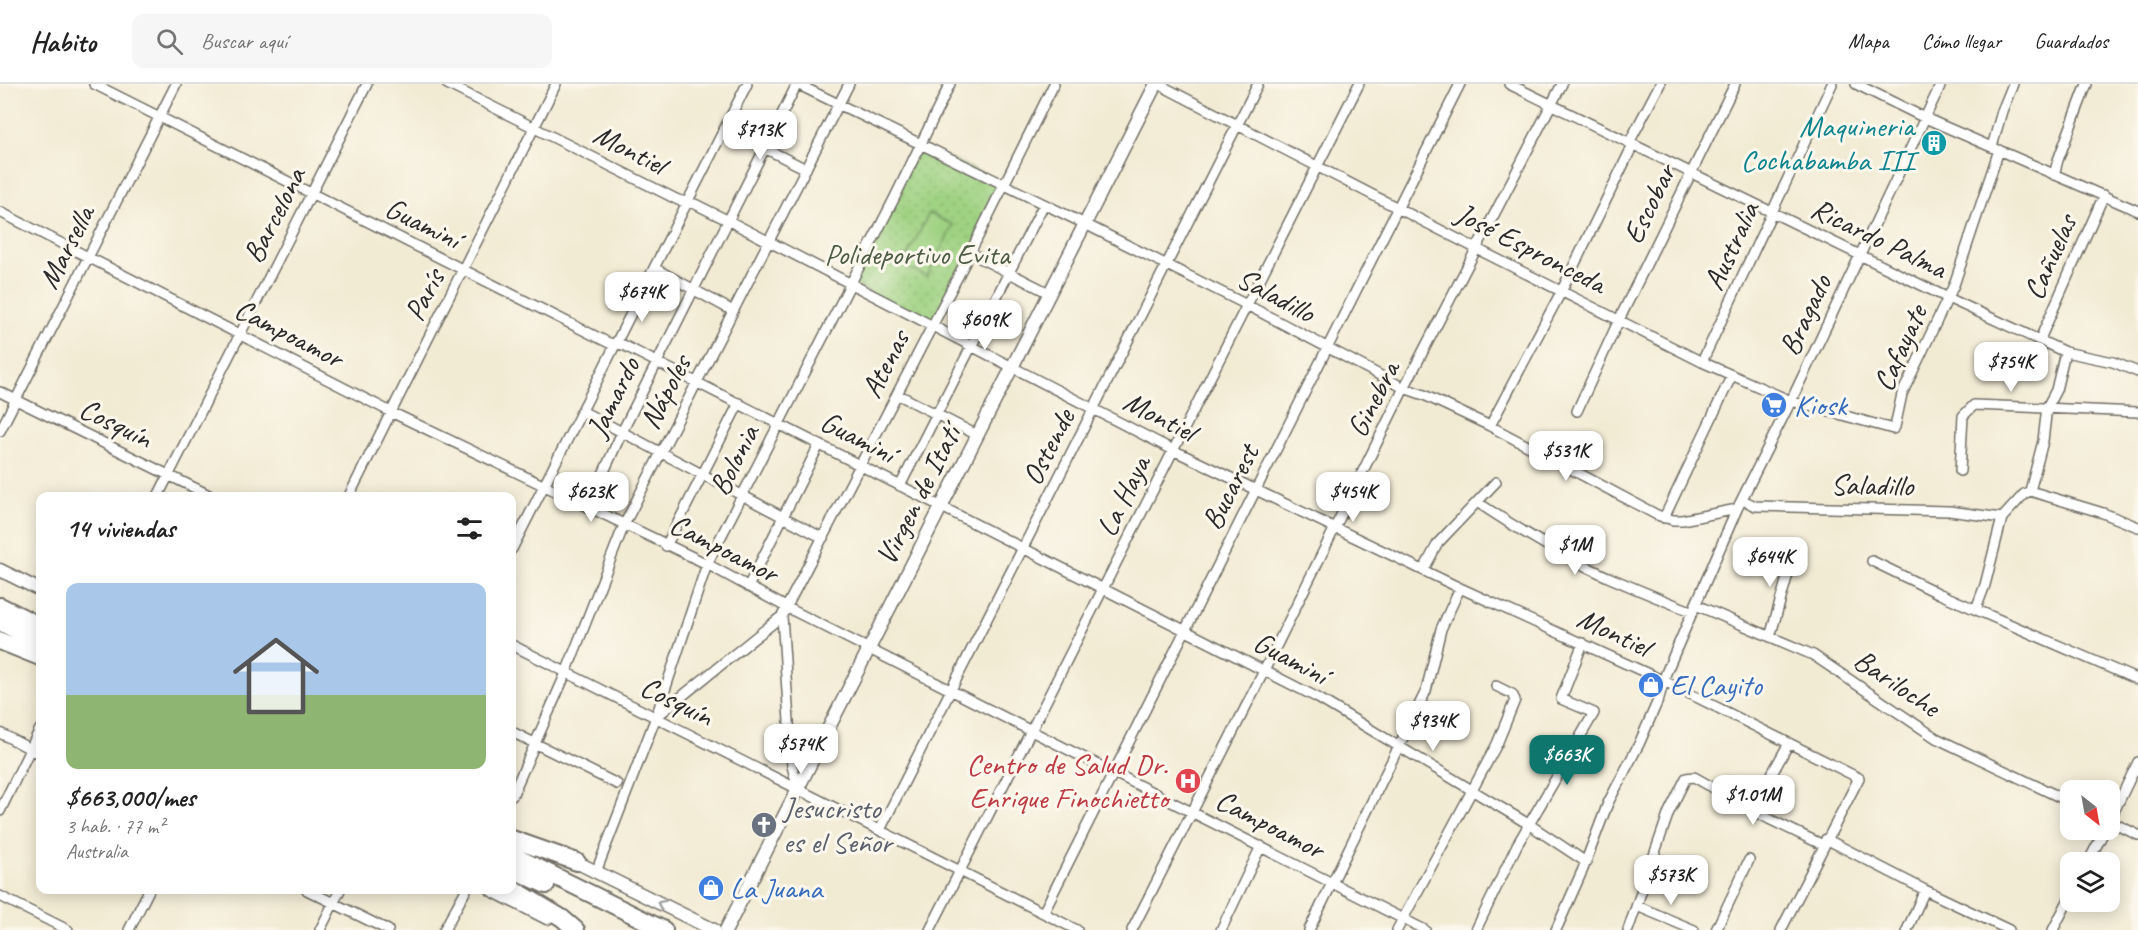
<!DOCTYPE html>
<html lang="es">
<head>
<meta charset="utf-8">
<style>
	body { margin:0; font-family:Caveat,sans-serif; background:#f6f6f6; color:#222; height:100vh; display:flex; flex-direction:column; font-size:22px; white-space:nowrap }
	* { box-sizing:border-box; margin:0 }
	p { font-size:20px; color:#767676 }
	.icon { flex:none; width:33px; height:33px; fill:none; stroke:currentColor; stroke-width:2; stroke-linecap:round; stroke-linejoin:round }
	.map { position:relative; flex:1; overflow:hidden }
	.details { position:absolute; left:36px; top:408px; width:480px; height:402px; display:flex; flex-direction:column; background:#fff; border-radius:12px; box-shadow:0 3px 15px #0003 }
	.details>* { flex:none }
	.needle { width:39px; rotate:149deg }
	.fabs { position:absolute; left:2060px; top:696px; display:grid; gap:12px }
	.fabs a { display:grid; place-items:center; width:60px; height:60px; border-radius:12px; background:#fff; box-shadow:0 3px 15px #0003; font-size:30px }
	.price { position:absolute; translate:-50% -51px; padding:0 14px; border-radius:12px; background:#fff; color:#222; font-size:20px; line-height:39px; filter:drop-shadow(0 2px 3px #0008) }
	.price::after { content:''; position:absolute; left:50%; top:36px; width:18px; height:14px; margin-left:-9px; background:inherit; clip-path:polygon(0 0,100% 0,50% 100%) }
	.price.on { background:#0f766e; color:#fff }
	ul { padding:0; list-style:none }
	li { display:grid; align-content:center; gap:12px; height:318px; padding:0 30px }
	li span { display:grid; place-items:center; height:186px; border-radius:12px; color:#555 }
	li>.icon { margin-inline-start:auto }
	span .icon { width:108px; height:108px; fill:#fffc; stroke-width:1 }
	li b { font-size:26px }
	h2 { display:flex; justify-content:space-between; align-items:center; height:72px; padding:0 30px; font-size:26px }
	header { display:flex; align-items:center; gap:36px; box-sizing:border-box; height:84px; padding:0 30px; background:#fff; border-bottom:2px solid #e0e0e0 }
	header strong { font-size:28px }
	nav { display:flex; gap:33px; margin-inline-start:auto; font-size:21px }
	.search { width:420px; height:54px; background:#f6f6f6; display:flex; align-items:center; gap:15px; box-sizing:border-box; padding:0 21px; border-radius:12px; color:#767676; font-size:22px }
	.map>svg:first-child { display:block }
	.park { fill:url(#park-dots); stroke:#657e56; stroke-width:1.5 }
	.garden { fill:#9fd282; stroke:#657e56; stroke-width:1.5 }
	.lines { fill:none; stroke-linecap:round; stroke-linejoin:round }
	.minor-casing { stroke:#716e66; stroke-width:12 }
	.tertiary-casing { stroke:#716e66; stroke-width:15 }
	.motorway-casing { stroke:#716e66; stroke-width:20 }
	.minor { stroke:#fff; stroke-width:9 }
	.tertiary { stroke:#fff; stroke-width:12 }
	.motorway { stroke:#fff; stroke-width:16 }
	.oneway { stroke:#a0a0a0 }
	.labels { text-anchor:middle; stroke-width:6; stroke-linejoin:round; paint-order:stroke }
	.culture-label { font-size:30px; fill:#0d838f; stroke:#fbf7ec; text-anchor:end }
	.street-label { font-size:30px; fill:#2b2b2b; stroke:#fbf7ec }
	.park-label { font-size:30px; fill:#4e5d45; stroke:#fbf7ec }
	.shop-label { font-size:30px; fill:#366cbe; stroke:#fbf7ec; text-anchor:start }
	.health-label { font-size:30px; fill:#be3a42; stroke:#fbf7ec; text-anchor:end }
	.worship-label { font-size:30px; fill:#5b616d; stroke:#fbf7ec; text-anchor:start }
</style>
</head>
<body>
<header>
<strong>Habito</strong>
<div class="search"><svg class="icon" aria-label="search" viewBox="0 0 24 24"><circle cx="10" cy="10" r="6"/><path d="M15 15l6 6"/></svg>Buscar aquí</div>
<nav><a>Mapa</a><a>Cómo llegar</a><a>Guardados</a></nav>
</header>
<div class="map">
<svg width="2138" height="846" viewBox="0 0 2138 846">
	<defs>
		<pattern id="park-dots" width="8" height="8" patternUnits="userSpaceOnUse" patternTransform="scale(1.5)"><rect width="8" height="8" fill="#9fd282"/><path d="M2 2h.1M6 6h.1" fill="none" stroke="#89b470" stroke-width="1.8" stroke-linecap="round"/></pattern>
	</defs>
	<rect width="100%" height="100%" fill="#fbf7ec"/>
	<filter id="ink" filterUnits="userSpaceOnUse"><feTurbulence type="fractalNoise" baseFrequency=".0167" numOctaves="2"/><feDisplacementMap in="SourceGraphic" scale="12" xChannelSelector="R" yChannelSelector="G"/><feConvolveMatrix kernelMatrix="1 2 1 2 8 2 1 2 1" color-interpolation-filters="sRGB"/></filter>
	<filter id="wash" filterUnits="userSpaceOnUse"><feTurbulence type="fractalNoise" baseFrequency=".008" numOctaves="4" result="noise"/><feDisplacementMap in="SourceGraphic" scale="24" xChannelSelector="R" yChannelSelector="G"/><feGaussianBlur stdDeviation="1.35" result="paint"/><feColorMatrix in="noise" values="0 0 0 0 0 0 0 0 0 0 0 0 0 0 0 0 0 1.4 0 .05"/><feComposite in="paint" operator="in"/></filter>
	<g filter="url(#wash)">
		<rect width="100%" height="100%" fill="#f2ebd4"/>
		<!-- park -->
		<path class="park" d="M920 61 1004 100 932 240 851 200Z"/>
		<!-- garden -->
		<path class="garden" d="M929 129 953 141 927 193 903 181Z"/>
	</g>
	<g filter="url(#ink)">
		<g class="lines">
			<!-- minor casing -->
			<g class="minor-casing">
				<path id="minor" d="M94 0 609 259 623 261 1318 614 1530 741 1586 778
					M447 0 678 116 695 120 729 137 1173 366 1460 504 1664 597 1859 694 1781 846
					M797 0 1085 140 1247 221 1404 304 1424 311 1490 342 1657 431 1673 436H1682L1737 425
					M1158 0 1477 165 1702 278 1791 317 1893 345 1895 343 1902 310 1954 201 1999 66
					M1509 0 1948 214 2065 268 2113 278 2138 288
					M1856 0 1925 34 2138 127
					M725 44 806 85
					M1629 59 1660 0
					M1992 63 2002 27 2013 0
					M2054 91 2058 76 2087 0
					M0 128 391 328 707 480 786 523 1425 846
					M970 169 1049 209
					M654 184 733 227
					M2040 255 2104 111
					M1702 278 1832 0
					M0 308 211 412
					M897 310 977 351
					M582 327 823 454
					M1577 327 1619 236 1735 0
					M1490 342 1561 208 1633 61
					M0 347 176 0
					M1960 387 1963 332 1974 321 2138 328
					M900 402 1044 120
					M2030 407 2103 429 2138 443
					M158 412 367 0
					M349 412 556 0
					M1743 416 1755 422 1949 427 2002 434
					M1477 418C1519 446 1562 472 1608 493 1636 505 1665 517 1693 528
					M588 423 622 348 797 0
					M1664 434 1732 291
					M666 462 739 319
					M512 465 747 0
					M1872 477 1940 510 2138 596
					M1424 485 1438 459 1496 398
					M748 503 819 361
					M1696 521 1813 571 1936 654 2070 718
					M1976 525 1985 501 2002 434 2024 410 2030 407 2043 357 2047 323 2056 306 2065 268
					M782 532 792 682 798 705
					M1770 553 1796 462
					M512 561 1077 846
					M656 633 782 532 970 169 1054 0
					M512 648 617 700
					M0 649 40 670
					M512 712 566 589 624 441 849 0
					M1752 726 1789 659
					M0 727 40 645
					M2109 737 2138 751
					M2109 738 2138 678
					M880 746 1258 0
					M1826 755 1925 806 2009 846
					M2088 778 2105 746
					M596 788 656 633 707 480 895 113 950 0
					M307 806 388 846
					M0 812 68 846
					M1637 822 1694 846
					M1043 829 1460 0
					M129 846 149 806
					M320 846 340 806
					M444 846 466 806
					M930 846 1359 0
					M1132 846 1264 587 1404 304 1562 0
					M1221 846 1261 762
					M1309 846 1421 617 1426 607 1441 545 1460 504
					M1397 846 1497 660 1515 616 1512 610 1496 602
					M1476 846 1517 761 1594 629 1561 615 1583 559
					M1556 846 1583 785 1608 719 1639 660 1659 614 1666 589 1737 425 1791 317 1941 0
					M1628 846 1669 728 1686 694 1694 693 1769 735 1823 761
					M1716 846 1749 776
					M1907 846 1925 806
					M2053 846 2070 813"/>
			</g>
			<!-- tertiary casing -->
			<g class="tertiary-casing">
				<path id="tertiary" d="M0 486 40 506
					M570 775 714 846
					M492 806 547 834
					M726 846 1156 0"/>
			</g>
			<!-- motorway casing -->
			<g class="motorway-casing">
				<path id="motorway" d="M0 522 40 542
					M0 538 40 558
					M0 557 40 573
					M512 755 577 778
					M512 771 664 846
					M512 785 546 801
					M512 804 562 834 576 846"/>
			</g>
			<!-- minor -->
			<use href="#minor" class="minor"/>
			<!-- tertiary -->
			<use href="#tertiary" class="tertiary"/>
			<!-- motorway -->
			<use href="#motorway" class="motorway"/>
		</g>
		<!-- one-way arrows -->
		<defs><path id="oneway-chevron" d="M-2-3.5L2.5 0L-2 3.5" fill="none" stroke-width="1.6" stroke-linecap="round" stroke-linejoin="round" transform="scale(1.5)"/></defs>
		<use class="oneway" href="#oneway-chevron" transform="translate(661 820) rotate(-154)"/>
	</g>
	<!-- icons -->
	<defs>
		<g id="building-disc" transform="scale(1.35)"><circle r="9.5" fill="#0f9aa8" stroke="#fbf7ec"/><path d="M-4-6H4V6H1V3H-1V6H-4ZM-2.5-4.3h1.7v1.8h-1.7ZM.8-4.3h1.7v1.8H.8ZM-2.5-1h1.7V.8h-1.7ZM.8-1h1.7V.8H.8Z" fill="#fff"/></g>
		<g id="supermarket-disc" transform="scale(1.35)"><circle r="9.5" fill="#3f7fe0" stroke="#fbf7ec"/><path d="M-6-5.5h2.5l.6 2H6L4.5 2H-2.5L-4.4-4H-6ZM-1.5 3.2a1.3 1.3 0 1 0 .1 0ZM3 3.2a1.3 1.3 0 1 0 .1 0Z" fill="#fff"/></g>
		<g id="shop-disc" transform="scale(1.35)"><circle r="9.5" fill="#3f7fe0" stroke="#fbf7ec"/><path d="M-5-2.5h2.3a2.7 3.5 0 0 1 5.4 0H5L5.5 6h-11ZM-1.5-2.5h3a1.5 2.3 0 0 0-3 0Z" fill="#fff"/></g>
		<g id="hospital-disc" transform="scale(1.35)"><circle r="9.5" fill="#e0444e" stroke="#fbf7ec"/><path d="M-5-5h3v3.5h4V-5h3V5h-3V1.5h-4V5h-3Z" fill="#fff"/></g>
		<g id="church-disc" transform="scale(1.35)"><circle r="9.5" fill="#6b7280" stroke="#fbf7ec"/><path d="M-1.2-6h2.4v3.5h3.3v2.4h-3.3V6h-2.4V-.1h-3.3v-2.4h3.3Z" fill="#fff"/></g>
	</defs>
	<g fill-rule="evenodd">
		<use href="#building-disc" x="1934" y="59"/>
		<use href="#supermarket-disc" x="1774" y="321"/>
		<use href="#shop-disc" x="1651" y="601"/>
		<use href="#hospital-disc" x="1188" y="697"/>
		<use href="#church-disc" x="764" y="741"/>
		<use href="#shop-disc" x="711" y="804"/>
	</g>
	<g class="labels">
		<!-- culture labels -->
		<g class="culture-label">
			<text x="1914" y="52">Maquineria<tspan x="1914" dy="34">Cochabamba III</tspan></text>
		</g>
		<!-- street labels -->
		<g class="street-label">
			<text transform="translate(630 65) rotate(27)" y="10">Montiel</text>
			<text transform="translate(1649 120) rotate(-64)" y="10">Escobar</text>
			<text transform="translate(274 131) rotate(-63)" y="10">Barcelona</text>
			<text transform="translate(423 139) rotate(26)" y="10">Guaminí</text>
			<text transform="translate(1879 154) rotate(26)" y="10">Ricardo Palma</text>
			<text transform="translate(1731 162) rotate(-65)" y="10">Australia</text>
			<text transform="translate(66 163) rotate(-63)" y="10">Marsella</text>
			<text transform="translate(1531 164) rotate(27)" y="10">José Espronceda</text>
			<text transform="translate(2050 173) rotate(-66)" y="10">Cañuelas</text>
			<text transform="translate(424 211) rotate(-63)" y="10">París</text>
			<text transform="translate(1276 211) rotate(28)" y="10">Saladillo</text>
			<text transform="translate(1805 231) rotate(-65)" y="10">Bragado</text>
			<text transform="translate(289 249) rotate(27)" y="10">Campoamor</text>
			<text transform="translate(1900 264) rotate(-66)" y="10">Cafayate</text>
			<text transform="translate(885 280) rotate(-63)" y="10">Atenas</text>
			<text transform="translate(665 308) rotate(-63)" y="10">Nápoles</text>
			<text transform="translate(613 313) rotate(-64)" y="10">Jamardo</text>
			<text transform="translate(1373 315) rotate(-63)" y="10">Ginebra</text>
			<text transform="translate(1160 332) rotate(27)" y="10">Montiel</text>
			<text transform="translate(116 339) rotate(26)" y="10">Cosquín</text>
			<text transform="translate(858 353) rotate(27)" y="10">Guaminí</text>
			<text transform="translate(1048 363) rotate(-63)" y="10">Ostende</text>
			<text transform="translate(734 376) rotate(-63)" y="10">Bolonia</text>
			<text transform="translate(1872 401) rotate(1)" y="10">Saladillo</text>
			<text transform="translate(1230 403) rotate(-63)" y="10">Bucarest</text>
			<text transform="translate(918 411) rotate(-63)" y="10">Virgen de Itatí</text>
			<text transform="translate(1123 412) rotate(-64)" y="10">La Haya</text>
			<text transform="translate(724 464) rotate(27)" y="10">Campoamor</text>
			<text transform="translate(1614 548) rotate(25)" y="10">Montiel</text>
			<text transform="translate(1291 574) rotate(28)" y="10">Guaminí</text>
			<text transform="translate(1897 599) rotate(34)" y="10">Bariloche</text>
			<text transform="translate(677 617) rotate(26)" y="10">Cosquín</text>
			<text transform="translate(1270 740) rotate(27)" y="10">Campoamor</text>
		</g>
		<!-- park labels -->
		<g class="park-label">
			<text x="917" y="180">Polideportivo Evita</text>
		</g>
		<!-- shop labels -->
		<g class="shop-label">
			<text x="1794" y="331">Kiosk</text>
			<text x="1670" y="611">El Cayito</text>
			<text x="730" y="814">La Juana</text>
		</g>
		<!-- health labels -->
		<g class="health-label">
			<text x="1168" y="690">Centro de Salud Dr.<tspan x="1168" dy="34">Enrique Finochietto</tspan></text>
		</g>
		<!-- worship labels -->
		<g class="worship-label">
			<text x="783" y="734">Jesucristo<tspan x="783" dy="34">es el Señor</tspan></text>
		</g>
	</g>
</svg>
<div class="fabs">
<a><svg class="needle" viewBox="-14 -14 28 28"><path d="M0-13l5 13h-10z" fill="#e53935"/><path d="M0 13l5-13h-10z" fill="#767676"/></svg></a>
<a><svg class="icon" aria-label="layers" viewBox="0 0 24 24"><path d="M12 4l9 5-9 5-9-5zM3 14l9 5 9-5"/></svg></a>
</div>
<b class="price" style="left:760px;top:77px">$713K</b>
<b class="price" style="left:642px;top:239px">$674K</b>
<b class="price" style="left:985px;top:267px">$609K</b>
<b class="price" style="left:2011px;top:309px">$754K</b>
<b class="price" style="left:1566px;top:398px">$531K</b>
<b class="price" style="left:591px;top:439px">$623K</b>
<b class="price" style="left:1353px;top:439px">$454K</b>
<b class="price" style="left:1575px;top:492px">$1M</b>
<b class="price" style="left:1770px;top:504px">$644K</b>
<b class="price" style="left:1433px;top:668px">$934K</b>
<b class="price" style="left:801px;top:691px">$574K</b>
<b class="price on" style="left:1567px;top:702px">$663K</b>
<b class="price" style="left:1753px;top:742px">$1.01M</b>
<b class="price" style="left:1671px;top:822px">$573K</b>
<section class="details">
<h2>14 viviendas<svg class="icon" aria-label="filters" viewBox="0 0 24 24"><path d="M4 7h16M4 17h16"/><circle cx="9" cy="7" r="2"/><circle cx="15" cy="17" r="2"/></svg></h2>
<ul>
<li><span style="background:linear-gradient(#a9c7e8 60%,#8fb573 0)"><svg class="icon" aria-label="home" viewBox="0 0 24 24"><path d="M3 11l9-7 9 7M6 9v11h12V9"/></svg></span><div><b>$663,000/mes</b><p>3 hab. · 77 m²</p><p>Australia</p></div></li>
</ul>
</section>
</div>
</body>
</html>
